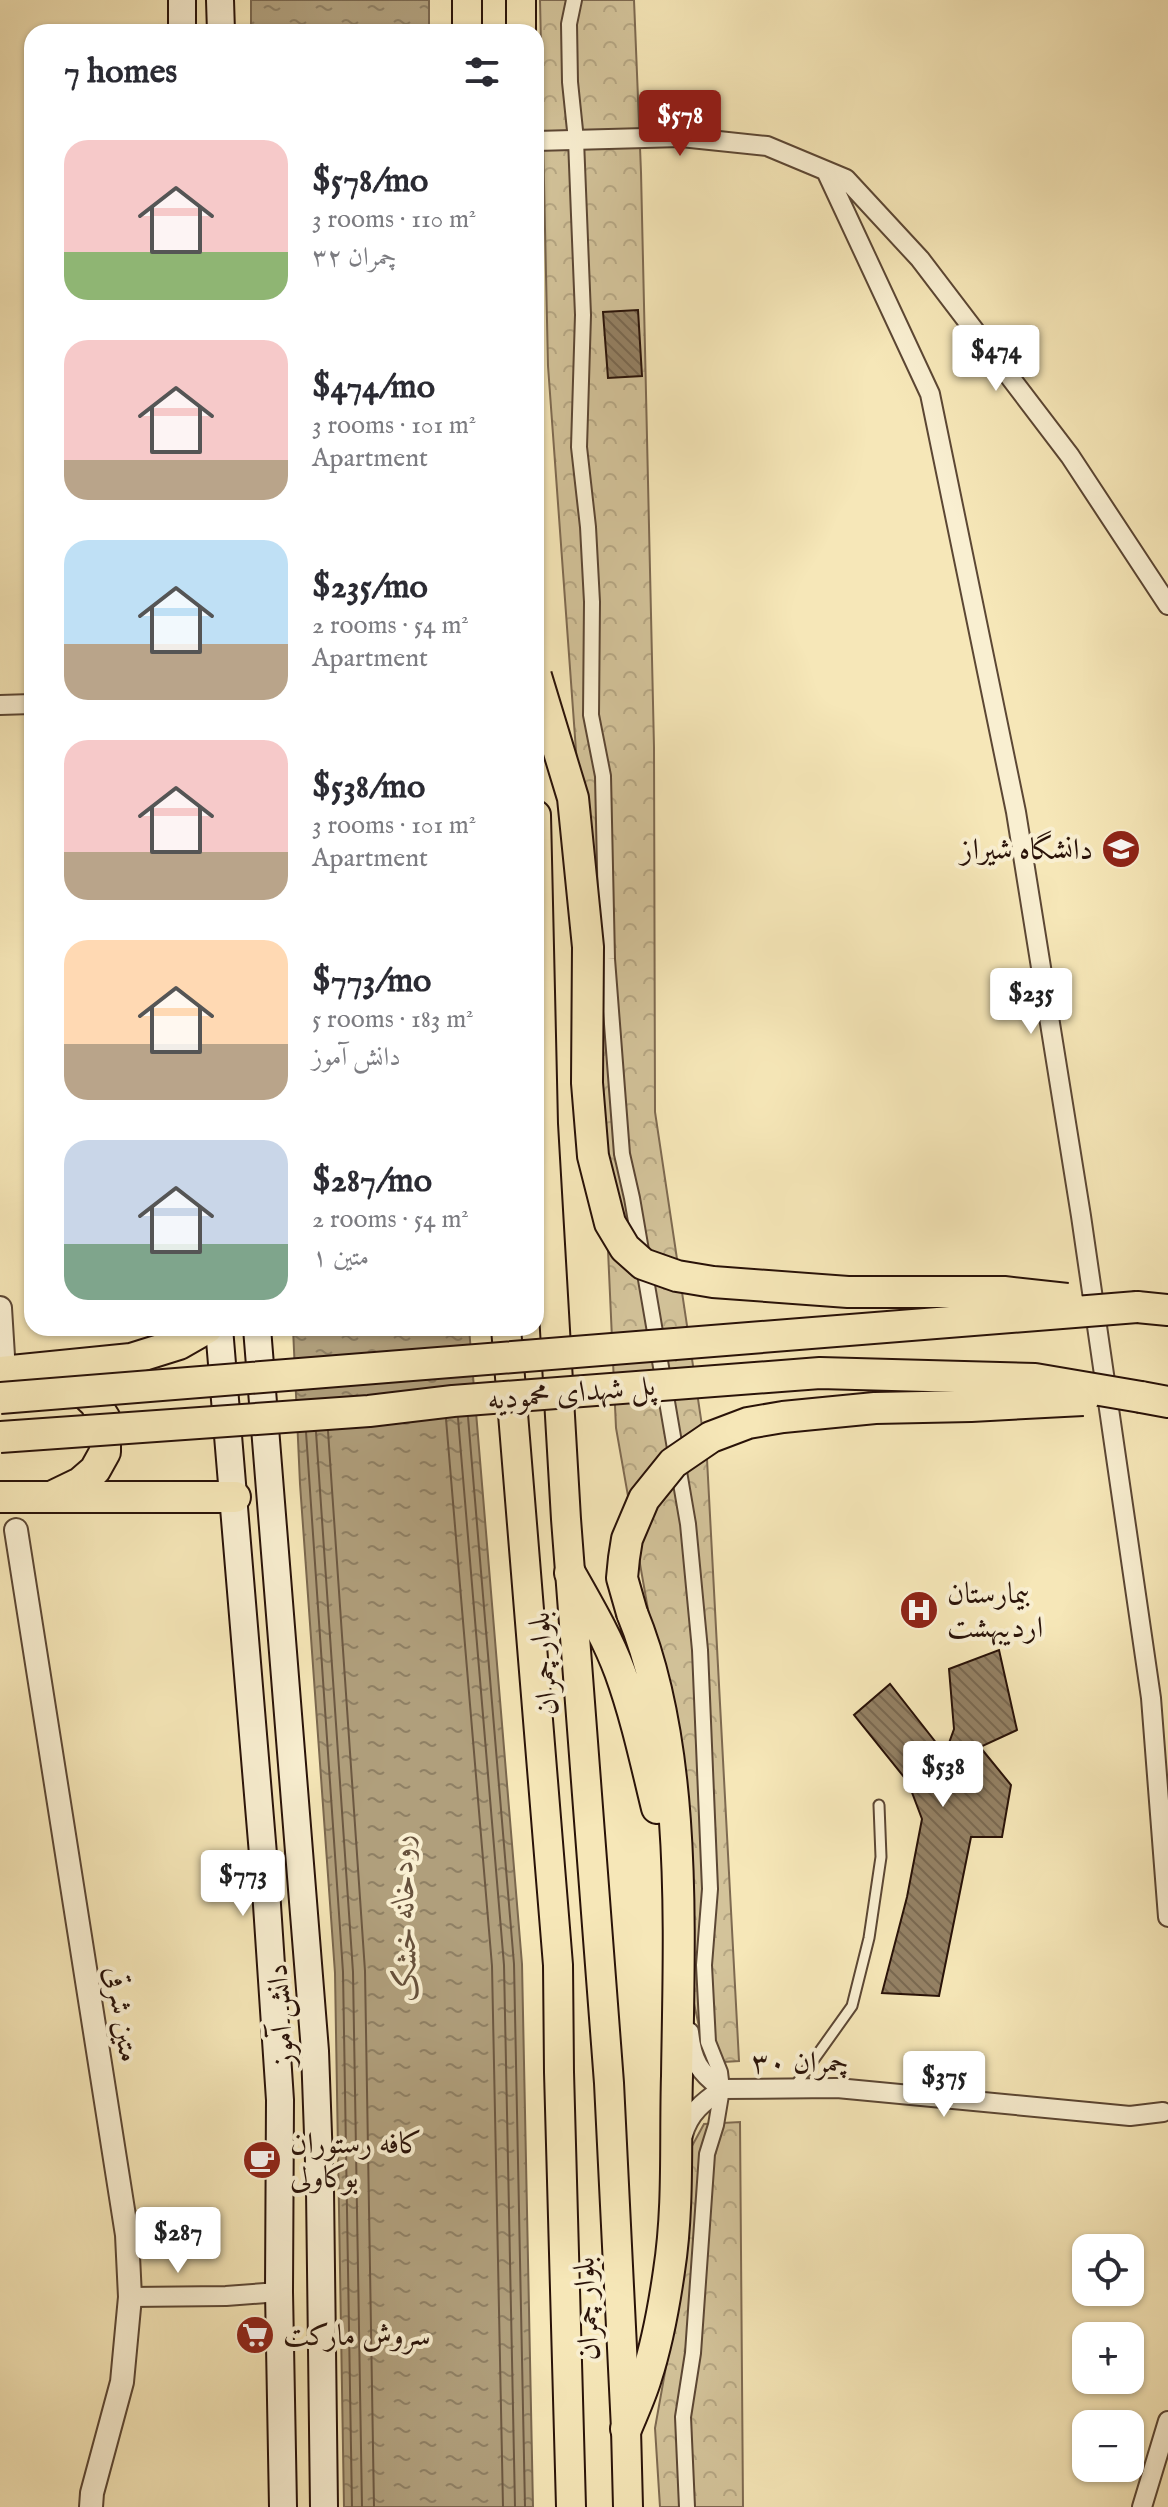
<!DOCTYPE html>
<html lang="en">
<head>
<meta charset="utf-8">
<style>
	body { margin:0; font-family:"IM FELL English",Amiri,serif; background:#f7f7f7; color:#2b2b33; height:100vh; display:flex; flex-direction:column; font-size:30px; white-space:nowrap }
	* { box-sizing:border-box; margin:0 }
	p { font-size:26px; color:#7c7c81 }
	.icon { flex:none; width:44px; height:44px; fill:none; stroke:currentColor; stroke-width:2; stroke-linecap:round; stroke-linejoin:round }
	.map { position:relative; flex:1; overflow:hidden }
	.drawer { position:absolute; left:24px; top:24px; width:520px; height:1312px; display:flex; flex-direction:column; background:#fff; border-radius:24px; box-shadow:0 2px 6px #0004 }
	.drawer>* { flex:none }
	.controls { position:absolute; left:1072px; top:2234px; display:grid; gap:16px }
	.controls a { display:grid; place-items:center; width:72px; height:72px; border-radius:16px; background:#fff; box-shadow:0 2px 6px #0004; font-size:40px }
	.price { position:absolute; translate:-50% -68px; padding:0 18px; border-radius:8px; background:#fff; color:#222; font-size:26px; line-height:52px; filter:drop-shadow(0 2px 4px #0008) }
	.price::after { content:''; position:absolute; left:50%; top:48px; width:24px; height:18px; margin-left:-12px; background:inherit; clip-path:polygon(0 0,100% 0,50% 100%) }
	.price.on { background:#8f2418; color:#fff }
	ul { padding:0; list-style:none }
	li { display:flex; align-items:center; gap:24px; height:200px; padding:0 40px }
	li span { display:grid; place-items:center; flex:none; width:224px; height:160px; border-radius:24px; color:#555 }
	li>.icon { margin-inline-start:auto }
	span .icon { width:96px; height:96px; fill:#fffc; stroke-width:1 }
	li b { font-size:34px }
	h2 { display:flex; justify-content:space-between; align-items:center; height:96px; padding:0 40px; font-size:34px }
	.map>svg:first-child { display:block }
	.park { fill:url(#park-crowns); stroke:#7e6a51; stroke-width:2 }
	.water { fill:url(#water-ripples); stroke:#7a674e; stroke-width:2 }
	.lines { fill:none; stroke-linecap:round; stroke-linejoin:round }
	.shore { stroke:#6c5842; stroke-width:2 }
	.building { fill:url(#building-back-hatch); stroke:#291208; stroke-width:2 }
	.service-casing { stroke:#5c4734; stroke-width:13 }
	.pedestrian-casing { stroke:#5c4734; stroke-width:18 }
	.minor-casing { stroke:#5c4734; stroke-width:22 }
	.tertiary-casing { stroke:#5c4734; stroke-width:26 }
	.secondary-casing { stroke:#291208; stroke-width:30 }
	.primary-casing { stroke:#291208; stroke-width:32 }
	.trunk-casing { stroke:#291208; stroke-width:34 }
	.service { stroke:#f9efd1; stroke-width:9 }
	.pedestrian { stroke:#f9efd1; stroke-width:14 }
	.minor { stroke:#f9efd1; stroke-width:18 }
	.tertiary { stroke:#f9efd1; stroke-width:22 }
	.secondary { stroke:#f9efd1; stroke-width:26 }
	.primary { stroke:#f6e7b8; stroke-width:28 }
	.trunk { stroke:#f6e7b8; stroke-width:30 }
	.trunk-bridge-casing { stroke:#291208; stroke-width:34; stroke-linecap:butt }
	.trunk-bridge { stroke:#f6e7b8; stroke-width:30 }
	.labels { text-anchor:middle; stroke-width:8; stroke-linejoin:round; paint-order:stroke }
	.poi-label { font-size:30px; fill:#291208; stroke:#f9efd1; text-anchor:start }
	.street-label { font-size:30px; fill:#291208; stroke:#f9efd1 }
	.water-label { font-size:32px; font-style:italic; fill:#66513c; stroke:#f9efd1 }
</style>
</head>
<body>
<div class="map">
<svg width="1168" height="2507" viewBox="0 0 1168 2507">
	<defs>
		<pattern id="park-crowns" width="20" height="18" patternUnits="userSpaceOnUse" patternTransform="scale(2)"><rect width="20" height="18" fill="#d3c39a"/><path d="M2 6a3 3 0 1 1 6 0M12 15a3 3 0 1 1 6 0" fill="none" stroke="#b5a683"/></pattern>
		<pattern id="water-ripples" width="26" height="14" patternUnits="userSpaceOnUse" patternTransform="scale(2)"><rect width="26" height="14" fill="#b09f7c"/><path d="M2 4q2-2 4 0t4 0M15 11q2-2 4 0t4 0" fill="none" stroke="#8f8064"/></pattern>
		<pattern id="building-back-hatch" width="6" height="6" patternUnits="userSpaceOnUse" patternTransform="scale(2)"><rect width="6" height="6" fill="#948164"/><path d="M-1 5l2 2M0 0l6 6M5-1l2 2" fill="none" stroke="#796850"/></pattern>
	</defs>
	<rect width="100%" height="100%" fill="#f6e7b8"/>
	<filter id="stains"><feTurbulence type="fractalNoise" baseFrequency=".0025" numOctaves="4"/><feColorMatrix values="0 0 0 0 .2 0 0 0 0 .09 0 0 0 0 .02 0 0 0 .5 -.17"/></filter>
	<radialGradient id="worn" r=".72"><stop offset=".6" stop-color="#630" stop-opacity="0"/><stop offset="1" stop-color="#630" stop-opacity=".3"/></radialGradient>
	<!-- park -->
	<path class="park" d="M540 0H634L641 172 654 747 655 1112 707 1459 739 2061 707 2063 693 1999 682 1802 616 1428 601 1094 548 366Z
		M740 2122 743 2507H660L655 2428 682 2277 692 2146 704 2124Z"/>
	<!-- water -->
	<path class="water" d="M251 0H429V32H251Z
		M293 1328H469L522 1964 533 2507H344L335 1973 300 1484Z"/>
	<g class="lines">
		<!-- shore -->
		<path class="shore" d="M468 1417 514 1964 525 2507
			M458 1418 504 1965 515 2507
			M446 1419 492 1966 503 2507
			M328 1431 365 1971 374 2507
			M306 1432 343 1972 352 2507
			M316 1432 353 1972 362 2507"/>
	</g>
	<!-- building -->
	<path class="building" d="M638 310 642 376 608 378 603 312Z
		M999 1650 1017 1730 980 1747 1011 1785 1002 1837H971L939 1996 882 1993 907 1897 922 1819 908 1782 854 1715 890 1684 945 1754 954 1729 949 1669Z"/>
	<g class="lines">
		<!-- service casing -->
		<g class="service-casing">
			<path id="service" d="M795 2086 852 2006 869 1938 881 1857 879 1805"/>
		</g>
		<!-- pedestrian casing -->
		<g class="pedestrian-casing">
			<path id="pedestrian" d="M574 0 569 24 570 82 576 140 583 315 579 447 588 527 592 602 591 715 603 776 607 959 622 1154 632 1198 688 1524 700 1650 710 1889 704 1965 708 2042 720 2072 722 2089 716 2125 707 2154 693 2353 683 2417 687 2507"/>
		</g>
		<!-- minor casing -->
		<g class="minor-casing">
			<path id="minor" d="M536 141 681 137 767 146 846 179 920 259 1070 456 1168 605
				M826 171 930 394 1016 812 1081 1216 1151 1698 1168 1917
				M0 705 32 704
				M689 2032C692 2061 699 2072 722 2089
				M722 2089 837 2088 1130 2116 1163 2112
				M683 2135C689 2113 703 2102 722 2089
				M130 2297 226 2296 279 2292
				M1142 2507 1168 2421"/>
		</g>
		<!-- tertiary casing -->
		<g class="tertiary-casing">
			<path id="tertiary" d="M0 1308 4 1372
				M16 1530 127 2235 130 2297 122 2382 92 2493 91 2507"/>
		</g>
		<!-- secondary casing -->
		<g class="secondary-casing">
			<path id="secondary" d="M182 0V32
				M220 0 221 32
				M219 1328 266 1890 280 2100 279 2292 283 2507
				M257 1328 315 2051 320 2190 324 2507"/>
		</g>
		<!-- primary casing -->
		<g class="primary-casing">
			<path id="primary" d="M521 0V32
				M467 32V0
				M536 815 543 1124 566 1519 609 2083 626 2429 628 2507
				M506 1328 558 1965 559 2072 571 2507"/>
		</g>
		<!-- trunk casing -->
		<g class="trunk-casing">
			<path id="trunk" d="M1137 1307 1168 1310
				M0 1372 131 1359 179 1344 207 1328
				M1141 1397 1168 1402
				M0 1497H235
				M51 1497 80 1483 95 1470 105 1452V1419L95 1403 71 1380 65 1379
				M570 1573C588 1605 607 1637 620 1672 636 1716 646 1763 657 1808
				M626 2429C633 2412 641 2395 646 2378 657 2344 664 2306 669 2271 679 2207 675 2140 677 2076 679 1932 688 1749 632 1613"/>
		</g>
		<!-- service -->
		<use href="#service" class="service"/>
		<!-- pedestrian -->
		<use href="#pedestrian" class="pedestrian"/>
		<!-- minor -->
		<use href="#minor" class="minor"/>
		<!-- tertiary -->
		<use href="#tertiary" class="tertiary"/>
		<!-- secondary -->
		<use href="#secondary" class="secondary"/>
		<!-- primary -->
		<use href="#primary" class="primary"/>
		<!-- trunk -->
		<use href="#trunk" class="trunk"/>
		<!-- trunk-bridge casing -->
		<g class="trunk-bridge-casing">
			<path id="trunk-bridge" d="M536 676 573 798 588 947 587 1083 593 1156 610 1223 625 1248 643 1264 677 1276 713 1282 848 1292H1004L1067 1299
				M0 1398 1137 1307
				M0 1437 369 1411 453 1401 820 1373 1035 1379 1141 1397
				M632 1613 622 1578 624 1558 627 1539 644 1499 673 1463 711 1437 748 1423 783 1417 875 1408 971 1406 1083 1400"/>
		</g>
		<!-- trunk-bridge -->
		<use href="#trunk-bridge" class="trunk-bridge"/>
	</g>
	<!-- icons -->
	<defs>
		<g id="university-disc" transform="scale(2)"><circle r="9.5" fill="#8f2418" stroke="#f9efd1"/><path d="M0-5L7-2L0 1L-7-2ZM-4 1L0 2.5L4 1V4Q0 6-4 4Z" fill="#fff"/></g>
		<g id="hospital-disc" transform="scale(2)"><circle r="9.5" fill="#8f2418" stroke="#f9efd1"/><path d="M-5-5h3v3.5h4V-5h3V5h-3V1.5h-4V5h-3Z" fill="#fff"/></g>
		<g id="cafe-disc" transform="scale(2)"><circle r="9.5" fill="#8f2418" stroke="#f9efd1"/><path d="M-5.5-4.5H6V0H3Q3 3.5 0 3.5H-2.5Q-5.5 3.5-5.5 0ZM3-3.2v2h1.7v-2ZM-6 4.5H4V6H-6Z" fill="#fff"/></g>
		<g id="supermarket-disc" transform="scale(2)"><circle r="9.5" fill="#8f2418" stroke="#f9efd1"/><path d="M-6-5.5h2.5l.6 2H6L4.5 2H-2.5L-4.4-4H-6ZM-1.5 3.2a1.3 1.3 0 1 0 .1 0ZM3 3.2a1.3 1.3 0 1 0 .1 0Z" fill="#fff"/></g>
	</defs>
	<g fill-rule="evenodd">
		<use href="#university-disc" x="1121" y="849"/>
		<use href="#hospital-disc" x="919" y="1610"/>
		<use href="#cafe-disc" x="262" y="2160"/>
		<use href="#supermarket-disc" x="255" y="2335"/>
	</g>
	<g class="labels">
		<!-- poi labels -->
		<g class="poi-label">
			<text x="1093" y="859" text-anchor="end">دانشگاه شیراز</text>
			<text x="947" y="1603">بیمارستان<tspan x="947" dy="34">اردیبهشت</tspan></text>
			<text x="290" y="2153">کافه رستوران<tspan x="290" dy="34">بوکاولی</tspan></text>
			<text x="283" y="2345">سروش مارکت</text>
		</g>
		<!-- street labels -->
		<g class="street-label">
			<text transform="translate(571 1392) rotate(-5)" y="10">پل شهدای محمودیه</text>
			<text transform="translate(543 1664) rotate(-95)" y="10">بلوار چمران</text>
			<text transform="translate(123 2014) rotate(81)" y="10">متین شرقی</text>
			<text transform="translate(280 2015) rotate(-94)" y="10">دانش آموز</text>
			<text x="800" y="2072">۳۰ چمران</text>
			<text transform="translate(586 2309) rotate(-93)" y="10">بلوار چمران</text>
		</g>
		<!-- water labels -->
		<g class="water-label">
			<text transform="translate(403 1918) rotate(-92)" y="11">رودخانه خشک</text>
		</g>
	</g>
	<rect width="100%" height="100%" filter="url(#stains)"/>
	<rect width="100%" height="100%" fill="url(#worn)"/>
</svg>
<div class="controls">
<a><svg class="icon" aria-label="locate" viewBox="0 0 24 24"><circle cx="12" cy="12" r="6"/><path d="M12 2v4M12 18v4M2 12h4M18 12h4"/></svg></a>
<a>+</a>
<a>−</a>
</div>
<b class="price on" style="left:680px;top:158px">$578</b>
<b class="price" style="left:996px;top:393px">$474</b>
<b class="price" style="left:1031px;top:1036px">$235</b>
<b class="price" style="left:943px;top:1809px">$538</b>
<b class="price" style="left:243px;top:1918px">$773</b>
<b class="price" style="left:944px;top:2119px">$375</b>
<b class="price" style="left:178px;top:2275px">$287</b>
<section class="drawer">
<h2>7 homes<svg class="icon" aria-label="filters" viewBox="0 0 24 24"><path d="M4 7h16M4 17h16"/><circle cx="9" cy="7" r="2"/><circle cx="15" cy="17" r="2"/></svg></h2>
<ul>
<li><span style="background:linear-gradient(#f6c9c9 70%,#8fb573 0)"><svg class="icon" aria-label="home" viewBox="0 0 24 24"><path d="M3 11l9-7 9 7M6 9v11h12V9"/></svg></span><div><b>$578/mo</b><p>3 rooms · 110 m²</p><p>۳۲ چمران</p></div></li>
<li><span style="background:linear-gradient(#f6c9c9 75%,#b9a48a 0)"><svg class="icon" aria-label="home" viewBox="0 0 24 24"><path d="M3 11l9-7 9 7M6 9v11h12V9"/></svg></span><div><b>$474/mo</b><p>3 rooms · 101 m²</p><p>Apartment</p></div></li>
<li><span style="background:linear-gradient(#bfe0f5 65%,#b9a48a 0)"><svg class="icon" aria-label="home" viewBox="0 0 24 24"><path d="M3 11l9-7 9 7M6 9v11h12V9"/></svg></span><div><b>$235/mo</b><p>2 rooms · 54 m²</p><p>Apartment</p></div></li>
<li><span style="background:linear-gradient(#f6c9c9 70%,#b9a48a 0)"><svg class="icon" aria-label="home" viewBox="0 0 24 24"><path d="M3 11l9-7 9 7M6 9v11h12V9"/></svg></span><div><b>$538/mo</b><p>3 rooms · 101 m²</p><p>Apartment</p></div></li>
<li><span style="background:linear-gradient(#ffd9b3 65%,#b9a48a 0)"><svg class="icon" aria-label="home" viewBox="0 0 24 24"><path d="M3 11l9-7 9 7M6 9v11h12V9"/></svg></span><div><b>$773/mo</b><p>5 rooms · 183 m²</p><p>دانش آموز</p></div></li>
<li><span style="background:linear-gradient(#c9d6e8 65%,#7fa58c 0)"><svg class="icon" aria-label="home" viewBox="0 0 24 24"><path d="M3 11l9-7 9 7M6 9v11h12V9"/></svg></span><div><b>$287/mo</b><p>2 rooms · 54 m²</p><p>متین ۱</p></div></li>
</ul>
</section>
</div>
</body>
</html>
